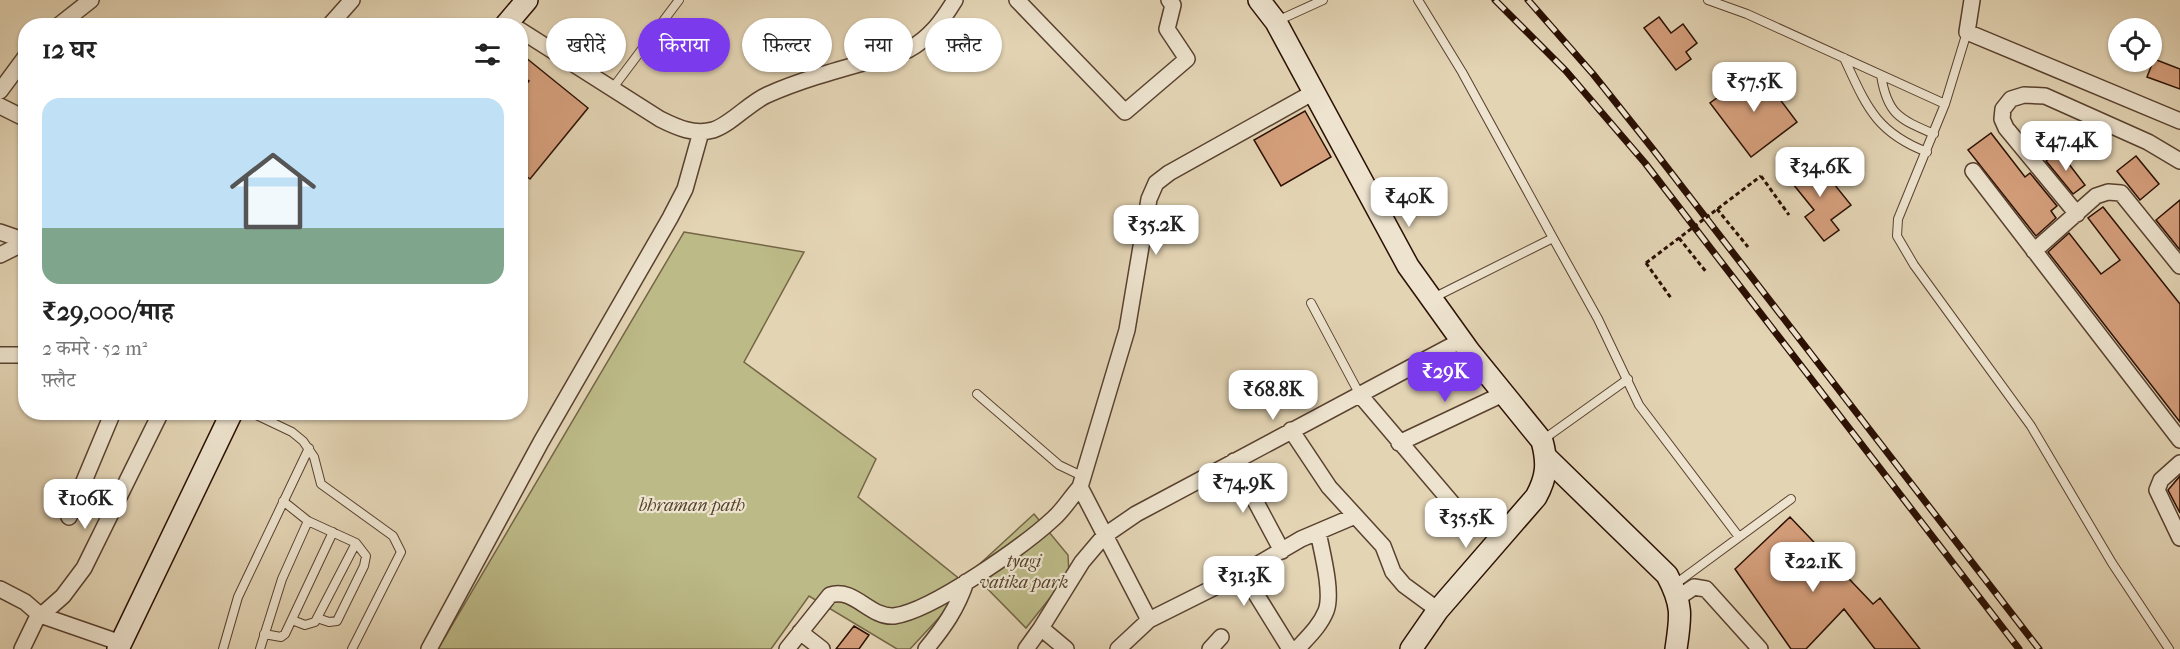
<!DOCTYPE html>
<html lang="hi">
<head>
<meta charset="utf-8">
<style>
	body { margin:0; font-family:"IM FELL French Canon","Noto Serif Devanagari",serif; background:#f6f6f6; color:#222; height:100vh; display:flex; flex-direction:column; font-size:22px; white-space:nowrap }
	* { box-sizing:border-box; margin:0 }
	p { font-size:20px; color:#767676 }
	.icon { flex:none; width:33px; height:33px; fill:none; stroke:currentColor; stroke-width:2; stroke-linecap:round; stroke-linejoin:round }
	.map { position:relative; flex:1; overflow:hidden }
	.sheet { position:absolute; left:18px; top:18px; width:510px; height:402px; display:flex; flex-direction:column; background:#fff; border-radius:24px; box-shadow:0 2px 4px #0004 }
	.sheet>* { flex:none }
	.hud { position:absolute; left:546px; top:18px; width:570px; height:54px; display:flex; gap:12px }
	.controls { position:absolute; left:2108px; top:18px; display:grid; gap:12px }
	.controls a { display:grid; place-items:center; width:54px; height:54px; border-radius:50%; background:#fff; box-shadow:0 2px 4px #0004; font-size:30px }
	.price { position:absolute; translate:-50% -51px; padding:0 14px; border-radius:12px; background:#fff; color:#222; font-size:20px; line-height:39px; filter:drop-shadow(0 2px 3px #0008) }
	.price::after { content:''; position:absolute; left:50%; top:36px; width:18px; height:14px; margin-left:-9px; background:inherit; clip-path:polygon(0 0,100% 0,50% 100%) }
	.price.current { background:#7c3aed; color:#fff }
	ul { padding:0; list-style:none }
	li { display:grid; align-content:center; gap:12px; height:318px; padding:0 24px }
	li+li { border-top:2px solid #e0e0e0 }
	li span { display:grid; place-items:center; height:186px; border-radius:18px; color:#555 }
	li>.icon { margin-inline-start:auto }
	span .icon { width:108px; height:108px; fill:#fffc; stroke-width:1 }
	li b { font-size:26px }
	h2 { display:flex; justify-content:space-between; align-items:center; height:72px; padding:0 24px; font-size:26px }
	.pill { padding:0 21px; border-radius:27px; background:#fff; box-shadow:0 2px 4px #0004; font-size:21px; line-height:54px }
	.pill.current { background:#7c3aed; color:#fff }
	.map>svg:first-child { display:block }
	.green { fill:#bcba87; stroke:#746545; stroke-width:1.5 }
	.building { fill:#d59f7c; stroke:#2b1003; stroke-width:1.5 }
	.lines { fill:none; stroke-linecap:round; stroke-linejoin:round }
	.lane-casing { stroke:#59412f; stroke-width:10 }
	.street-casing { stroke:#59412f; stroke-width:18 }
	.secondary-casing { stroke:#2b1003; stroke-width:24 }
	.path { stroke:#2b1003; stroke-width:3; stroke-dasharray:4.5 3; stroke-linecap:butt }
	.lane { stroke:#ede3ce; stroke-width:8 }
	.street { stroke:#ede3ce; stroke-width:15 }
	.secondary { stroke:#ede3ce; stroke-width:21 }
	.rail-casing { stroke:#2b1003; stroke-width:7 }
	.rail { stroke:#ede3ce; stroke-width:4.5; stroke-dasharray:14; stroke-linecap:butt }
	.path-bridge { stroke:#2b1003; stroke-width:3; stroke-dasharray:4.5 3; stroke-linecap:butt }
	.labels { text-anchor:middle; stroke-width:4.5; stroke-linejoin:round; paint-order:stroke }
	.park-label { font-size:18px; font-style:italic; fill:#56432b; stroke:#ede3ce }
</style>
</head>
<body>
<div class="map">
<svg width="2180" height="649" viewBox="0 0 2180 649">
	<rect width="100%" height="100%" fill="#e3d4b4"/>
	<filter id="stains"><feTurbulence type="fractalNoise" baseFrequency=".00333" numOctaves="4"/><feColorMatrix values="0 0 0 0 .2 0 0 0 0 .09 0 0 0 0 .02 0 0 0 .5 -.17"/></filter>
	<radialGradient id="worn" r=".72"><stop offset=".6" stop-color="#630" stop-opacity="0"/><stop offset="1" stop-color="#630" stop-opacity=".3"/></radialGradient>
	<!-- green -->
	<path class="green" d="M684 232 804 252 744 362 876 459 858 497 967 585 962 593 910 649H897L809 596 771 649H438Z
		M1034 514 1068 555 1069 574 1026 628 971 572Z"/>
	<!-- building -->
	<path class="building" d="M1659 17 1671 33 1683 24 1697 43 1686 52 1691 59 1676 70 1644 28Z
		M520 53 588 108 530 179 520 171V92L529 81 520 75Z
		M2154 59 2180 69V89L2147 77Z
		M1757 69 1797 122 1751 157 1710 103Z
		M1305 111 1331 157 1281 186 1254 140Z
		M1991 133 2025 177 2030 173 2057 206 2051 211 2056 218 2036 236 1968 150Z
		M2059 151 2085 185 2073 194 2046 161Z
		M2136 156 2159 184 2140 200 2117 171Z
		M1814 159 1851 205 1831 220 1839 230 1824 241 1805 217 1814 210 1789 179Z
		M2180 200V250L2156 220Z
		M2103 207 2180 304V422L2048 252 2069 233 2101 274 2120 260 2088 218Z
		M2180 476V513L2168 490Z
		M1790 517 1873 604 1880 598 1920 649H1875L1844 609 1806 649H1791L1735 569Z
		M854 626 869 635 859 649H836Z"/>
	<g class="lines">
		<!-- lane casing -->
		<g class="lane-casing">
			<path id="lane" d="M1418 0 1462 72 1553 238 1433 298
				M1708 0 1747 14 1945 104
				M1277 21 1323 0
				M1967 32 1945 104 1898 219 1897 236 1914 265 2031 426 2112 563 2169 649
				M1844 58C1866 105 1875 132 1927 152
				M1881 75C1887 114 1899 119 1934 134
				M612 89 679 0
				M1553 238 1598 319 1639 405 1739 537
				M1311 303 1360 395
				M977 394 1059 465 1082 476
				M250 412 292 432 303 441 314 457 321 484 393 536 401 552 352 649
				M1544 439 1628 379
				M283 501 308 521 356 543 366 556 364 566 337 621 329 622 317 618
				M1674 585 1791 499
				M292 620 305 625 315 622 356 543
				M264 634 281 637 285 634 333 532
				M223 649 238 597 309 448
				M260 649 282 579 308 521"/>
		</g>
		<!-- street casing -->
		<g class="street-casing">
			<path id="street" d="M1017 0 1125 112 1187 59 1167 29 1173 5 1169 0
				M1972 0 1967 32 2180 121
				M58 26 91 0
				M329 26 352 0
				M520 30 660 119C678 128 694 135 713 130 730 125 749 103 767 95 812 75 862 64 908 50 931 37 942 21 955 0
				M0 91 26 56
				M0 106 26 119
				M1973 171 2180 440
				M2077 214 2006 128 2002 119 2003 109 2011 99 2024 95 2045 96 2148 142 2180 161
				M0 232 26 241
				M2034 251 2096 196 2108 192 2121 193 2180 266
				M0 255 26 242
				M0 355H26
				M1360 395 1463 516
				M1291 430 1329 487 1383 546 1393 572 1404 585 1438 610
				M1399 443 1505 393
				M1234 461 1282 551
				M2180 463 2161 480 2157 490 2180 538
				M69 517 113 412
				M1243 573 1301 539 1355 516
				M0 589 25 602 40 615 121 643
				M1679 597 1694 587 1706 589 1760 649
				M1149 620 1080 487 1127 330 1149 199 1156 183 1169 173 1314 92
				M1041 628 1082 562 1104 536 1136 514 1462 340
				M800 632 822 649
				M22 649 36 620 63 596 84 568 161 412
				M429 649 541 442 670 218 685 189 701 132
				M787 649 830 595C854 587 870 618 894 616 932 611 1025 545 1054 518 1064 509 1071 497 1080 487
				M926 649C944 627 957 609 966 582
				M1026 649 1041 628 1066 649
				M1118 649 1149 620 1243 573 1290 649
				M1210 649 1221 637
				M1297 649C1308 637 1320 626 1326 611 1333 593 1322 552 1318 532"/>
		</g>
		<!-- secondary casing -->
		<g class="secondary-casing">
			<path id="secondary" d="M1259 0 1276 22 1408 266 1469 351 1542 441C1548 463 1547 477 1536 497L1438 610 1411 649
				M505 26 527 0
				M1547 458 1667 575C1683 605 1681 616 1676 649
				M118 649 232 412"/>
		</g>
		<!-- path -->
		<path class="path" d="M1761 176 1789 215
			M1717 209 1748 247
			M1679 238 1707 273
			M1646 263 1671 298"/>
		<!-- lane -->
		<use href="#lane" class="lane"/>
		<!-- street -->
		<use href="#street" class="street"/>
		<!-- secondary -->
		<use href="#secondary" class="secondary"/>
		<!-- rail casing -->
		<g class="rail-casing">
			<path id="rail" d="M1495 0 1566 71 1645 163 2019 649
				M1528 0 1593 74 1652 148 2039 649"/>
		</g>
		<!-- rail -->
		<use href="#rail" class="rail"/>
		<!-- path-bridge -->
		<path class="path-bridge" d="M1646 263 1761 176"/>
	</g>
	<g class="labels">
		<!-- park labels -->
		<g class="park-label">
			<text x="692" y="511">bhraman path</text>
			<text x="1024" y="567">tyagi<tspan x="1024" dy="21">vatika park</tspan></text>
		</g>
	</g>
	<rect width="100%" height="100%" filter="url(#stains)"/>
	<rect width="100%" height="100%" fill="url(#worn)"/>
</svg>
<div class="controls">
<a><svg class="icon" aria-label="locate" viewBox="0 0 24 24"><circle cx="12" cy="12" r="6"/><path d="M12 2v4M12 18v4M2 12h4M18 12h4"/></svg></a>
</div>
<b class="price" style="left:1754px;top:113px">₹57.5K</b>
<b class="price" style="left:2066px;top:172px">₹47.4K</b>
<b class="price" style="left:1820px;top:198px">₹34.6K</b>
<b class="price" style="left:1409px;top:228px">₹40K</b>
<b class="price" style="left:1156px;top:256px">₹35.2K</b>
<b class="price current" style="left:1445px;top:403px">₹29K</b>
<b class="price" style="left:1273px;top:421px">₹68.8K</b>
<b class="price" style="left:1243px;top:514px">₹74.9K</b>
<b class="price" style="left:85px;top:530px">₹106K</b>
<b class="price" style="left:1466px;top:549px">₹35.5K</b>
<b class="price" style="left:1813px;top:593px">₹22.1K</b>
<b class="price" style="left:1244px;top:607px">₹31.3K</b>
<div class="hud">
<a class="pill">खरीदें</a>
<a class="pill current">किराया</a>
<a class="pill">फ़िल्टर</a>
<a class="pill">नया</a>
<a class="pill">फ़्लैट</a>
</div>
<section class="sheet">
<h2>12 घर<svg class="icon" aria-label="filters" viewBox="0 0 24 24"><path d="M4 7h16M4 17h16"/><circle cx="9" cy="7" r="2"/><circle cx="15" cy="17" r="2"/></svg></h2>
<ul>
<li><span style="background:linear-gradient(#bfe0f5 70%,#7fa58c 0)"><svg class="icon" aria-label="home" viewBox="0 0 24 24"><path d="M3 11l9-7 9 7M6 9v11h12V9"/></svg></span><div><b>₹29,000/माह</b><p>2 कमरे · 52 m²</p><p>फ़्लैट</p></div></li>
</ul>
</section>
</div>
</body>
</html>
